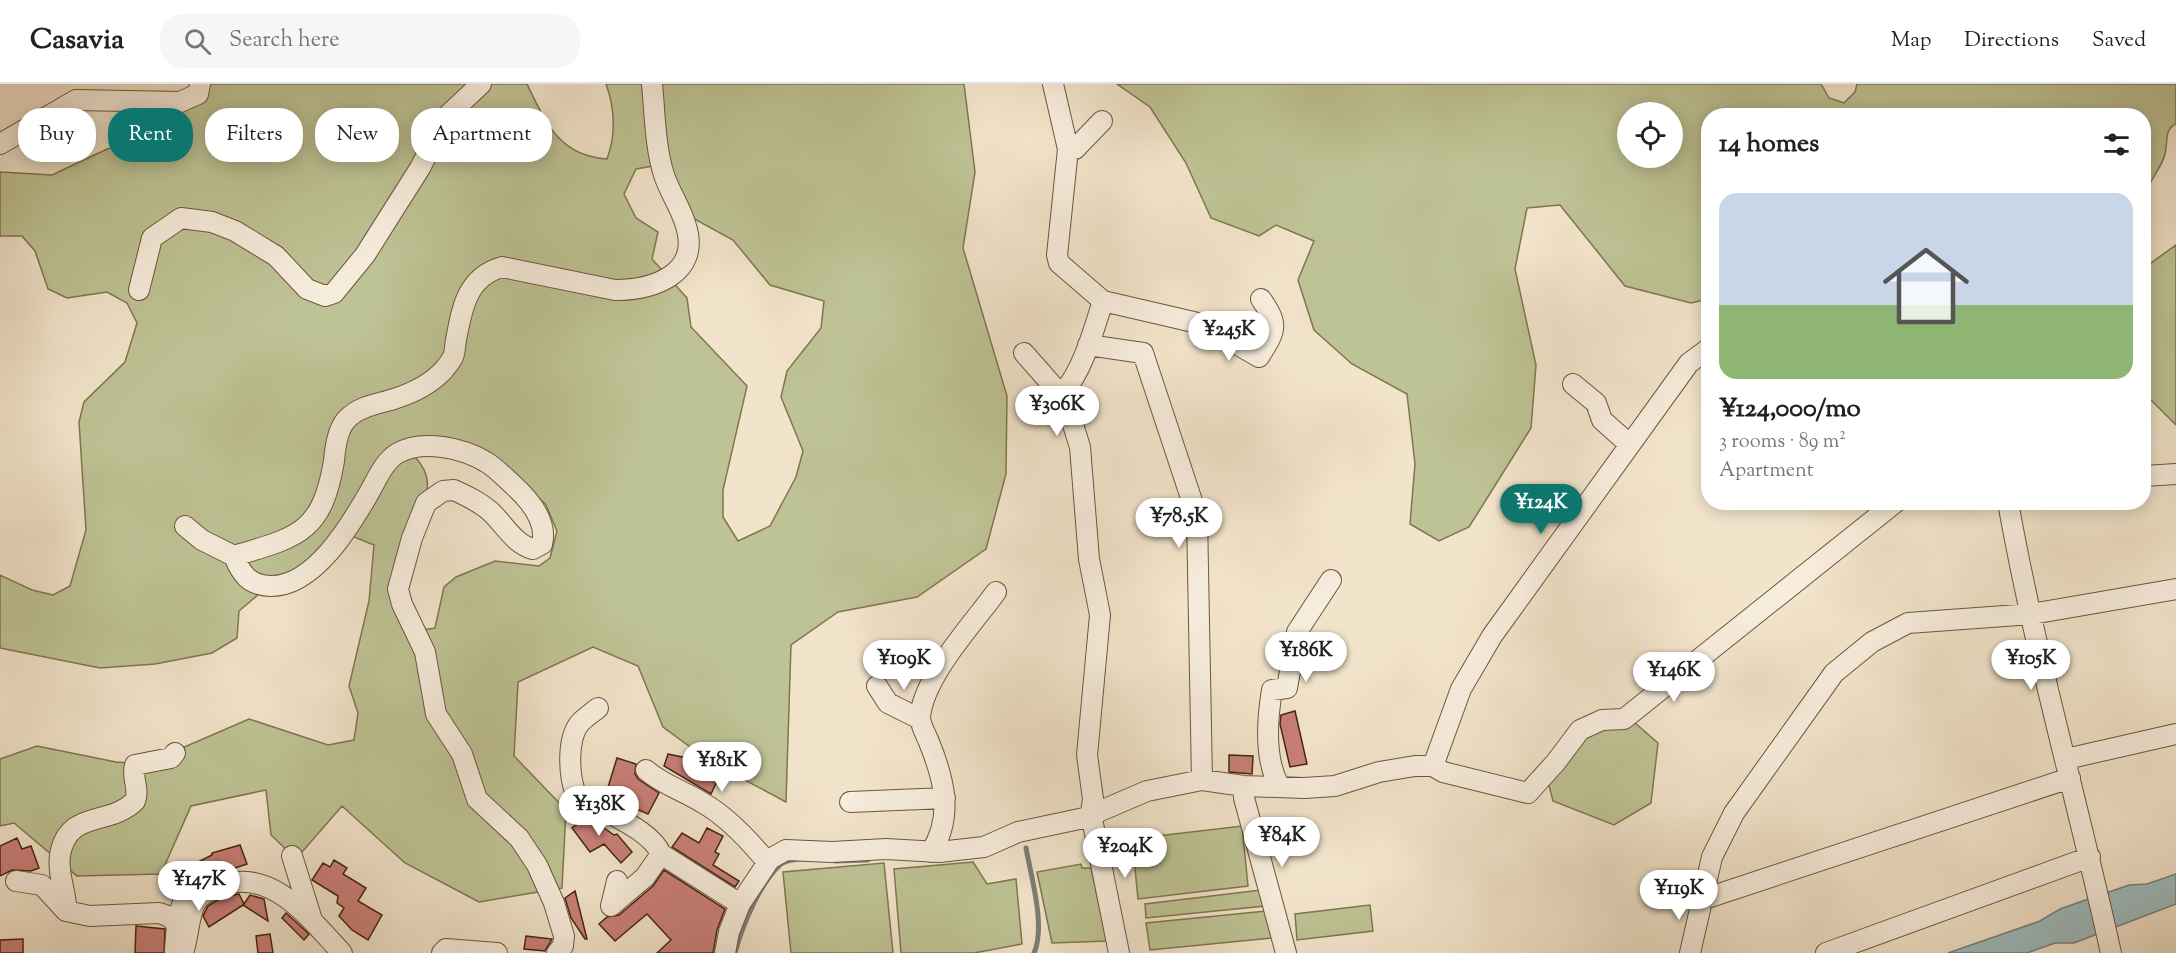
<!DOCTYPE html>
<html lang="en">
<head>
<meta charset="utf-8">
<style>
	body { margin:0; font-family:"Sorts Mill Goudy",serif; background:#f6f6f6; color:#222; height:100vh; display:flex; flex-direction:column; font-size:22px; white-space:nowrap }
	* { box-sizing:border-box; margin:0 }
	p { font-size:20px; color:#767676 }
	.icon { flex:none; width:33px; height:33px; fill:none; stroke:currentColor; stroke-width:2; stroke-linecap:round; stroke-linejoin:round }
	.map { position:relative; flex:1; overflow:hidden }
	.drawer { position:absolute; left:1701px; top:24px; width:450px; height:402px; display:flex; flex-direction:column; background:#fff; border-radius:24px; box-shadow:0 3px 15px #0003 }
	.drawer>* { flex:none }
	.top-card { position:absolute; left:18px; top:24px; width:570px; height:54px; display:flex; gap:12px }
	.tools { position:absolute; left:1617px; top:18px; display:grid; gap:12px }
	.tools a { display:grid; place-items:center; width:66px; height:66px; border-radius:50%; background:#fff; box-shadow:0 3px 15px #0003; font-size:30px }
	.price { position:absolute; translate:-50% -51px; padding:0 14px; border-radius:21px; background:#fff; color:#222; font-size:20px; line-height:39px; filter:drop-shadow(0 2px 3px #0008) }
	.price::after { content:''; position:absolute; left:50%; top:36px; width:18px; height:14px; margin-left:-9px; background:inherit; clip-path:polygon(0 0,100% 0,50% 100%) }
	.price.active { background:#0f766e; color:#fff }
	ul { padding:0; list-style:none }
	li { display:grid; align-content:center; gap:12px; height:318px; padding:0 18px }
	li span { display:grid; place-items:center; height:186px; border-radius:18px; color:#555 }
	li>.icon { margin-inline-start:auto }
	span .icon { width:108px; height:108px; fill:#fffc; stroke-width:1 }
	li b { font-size:26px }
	h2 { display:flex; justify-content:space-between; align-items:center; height:72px; padding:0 18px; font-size:26px }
	.chip { padding:0 21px; border-radius:24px; background:#fff; box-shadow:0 3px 15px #0003; font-size:21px; line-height:54px }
	.chip.active { background:#0f766e; color:#fff }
	header { display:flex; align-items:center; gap:36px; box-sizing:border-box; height:84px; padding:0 30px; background:#fff; border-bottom:2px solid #e0e0e0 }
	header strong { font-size:28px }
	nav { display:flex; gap:33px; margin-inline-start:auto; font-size:21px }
	.search { width:420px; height:54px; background:#f6f6f6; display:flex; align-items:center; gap:15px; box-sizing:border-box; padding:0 21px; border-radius:24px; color:#767676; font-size:22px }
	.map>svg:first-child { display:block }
	.green { fill:#bec395; stroke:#807550; stroke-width:1.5; fill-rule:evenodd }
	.water { fill:#9ebcc0; stroke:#7a8078; stroke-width:1.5 }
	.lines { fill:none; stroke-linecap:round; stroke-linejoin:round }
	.stream { stroke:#7a8078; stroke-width:5 }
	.building { fill:#ca7f79; stroke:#43270c; stroke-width:1.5 }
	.minor-casing { stroke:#6f563c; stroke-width:22 }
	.minor { stroke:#f7eddd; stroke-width:20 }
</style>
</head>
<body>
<header>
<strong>Casavia</strong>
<div class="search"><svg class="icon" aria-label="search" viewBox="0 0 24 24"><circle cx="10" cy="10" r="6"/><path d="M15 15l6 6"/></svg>Search here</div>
<nav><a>Map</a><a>Directions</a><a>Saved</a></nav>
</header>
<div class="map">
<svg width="2176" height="869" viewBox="0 0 2176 869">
	<rect width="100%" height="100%" fill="#f2e4cb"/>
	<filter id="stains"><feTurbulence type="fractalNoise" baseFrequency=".00333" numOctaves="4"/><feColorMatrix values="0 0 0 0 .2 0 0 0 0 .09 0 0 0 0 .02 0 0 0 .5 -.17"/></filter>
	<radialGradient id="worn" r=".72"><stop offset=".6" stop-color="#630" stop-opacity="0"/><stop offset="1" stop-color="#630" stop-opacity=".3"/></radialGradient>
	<!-- green -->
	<path class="green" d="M198 0H527C546 39 559 72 607 75 616 52 615 24 606 0H964L975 88 963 164 1007 312 1006 390 986 465 917 513 838 528 791 561 786 718 711 678 663 643 638 582 593 563 518 598 514 672 566 726 562 804 479 818 405 779 342 722 296 775 271 751 266 706 191 722 161 790 77 792 14 739 0 742V675L37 662 116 678 145 680 249 635 328 661 354 656 358 629 349 602 369 517 374 461 347 450 260 509 239 527 237 554 212 569 155 580 100 584 0 564V491L32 506 53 511 70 502 86 446 79 338 84 318 125 278 137 239 127 219 107 208 67 214 48 205 35 167 22 152H0V88L52 91 105 66 159 47ZM664 80 689 132 733 156 770 201 824 217 821 244 787 287 781 313 803 367 796 393 770 442 738 457 723 433V406L747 302 691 243 687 214 652 175 658 148 636 134 624 110 636 85ZM419 360 504 380 546 421 557 447 550 474 539 482 495 477 456 493 444 503 435 544 422 546C417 540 407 531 405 524 402 510 403 473 405 458 410 428 446 406 415 373Z
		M1117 0H1821L1829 14 1844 19 1855 8 1857 0H2176V40C2164 45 2168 58 2165 70 2162 84 2148 97 2144 114V32H1708V215L1691 219 1625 202 1560 121 1527 124 1515 185 1536 281 1531 344 1469 443 1439 457 1410 440 1415 380 1407 310 1352 280 1314 246 1298 196 1314 157 1276 141 1259 152 1211 134 1186 79 1150 23ZM1628 28H1672V74H1628Z
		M2176 161V341L2144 309V182L2148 181Z
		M1627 632 1658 659 1651 719 1614 741 1553 717 1548 698 1586 644Z
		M1242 742 1248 802 1138 815 1132 755Z
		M973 778 987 800 1016 795 1022 860 974 869H901L894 785Z
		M884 779 893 869H791L783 788Z
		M1081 780 1082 784H1091L1107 857 1052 859 1037 788Z
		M1261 806 1265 822 1146 834 1145 820Z
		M1370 821 1373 847 1297 856 1295 830Z
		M1266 827 1272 854 1150 866 1146 839Z"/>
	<!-- water -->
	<path class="water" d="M2176 790V820L2074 859H2055L2027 869H1948L2040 837 2060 825 2129 801 2147 800Z"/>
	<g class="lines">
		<!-- stream -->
		<path class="stream" d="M1026 764C1031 792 1046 843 1034 869
			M835 777 868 776
			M735 869C742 843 760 798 781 780 787 776 793 776 799 775"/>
	</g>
	<!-- building -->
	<path class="building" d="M1295 627 1307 680 1290 683 1280 640 1281 631Z
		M668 670 687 674 718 695 711 710 664 682Z
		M1229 671 1253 672 1252 690 1229 688Z
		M617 674 636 680 635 690 638 695 659 709 648 730 625 720 624 723 605 713Z
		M580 727 614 751 617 750 632 768 621 779 604 760 590 768 572 744 577 740 572 732Z
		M707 744 723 752 715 768 719 770 713 781 739 797 735 803 672 763 682 749 699 759Z
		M17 754 22 765 31 762 39 784 31 787 12 786 0 792V762Z
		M240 761 247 780 217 790 216 784 198 792 194 790 190 782 212 771V769Z
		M334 776 347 784 343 790 366 804 358 817 382 831 368 856 352 846 339 832 344 824 337 819 338 812 312 796 323 779 330 783Z
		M664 786 725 825 717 846 713 869H657L671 856 647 830 615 857 599 840 607 833 619 831 653 802Z
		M575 807 587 855H585L571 834 565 814Z
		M239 810 244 820 250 811 264 815 268 837 243 821 209 843 203 832 208 822 222 813Z
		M286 829 309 850 304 856 282 834Z
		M136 842 165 845 164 869H135Z
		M270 850 273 869H258L256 852Z
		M526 852 552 855 551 857 545 867 524 865Z
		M23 855V869H0V856Z"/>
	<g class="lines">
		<!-- minor casing -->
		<g class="minor-casing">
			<path id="minor" d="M1053 0 1068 65 1057 171 1059 179 1103 217C1093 247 1084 284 1063 309L1080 363 1089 475 1100 531 1087 671 1093 715 1091 730 1119 869
				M0 60 76 16 180 18 198 10 200 0
				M1068 65H1075L1102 37
				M139 206 152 154 181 134 212 138 235 147 276 172 307 205 325 212 334 209 365 171 420 84 447 32 481 0
				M1103 217 1202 240 1259 273C1275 247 1280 242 1261 215
				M1088 261 1143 269 1197 432 1202 696
				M1024 269 1053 302 1063 309
				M1573 300 1596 319 1602 336 1629 360
				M2144 392 2176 390
				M2008 418C2035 570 2078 719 2111 869
				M185 442 202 456 234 472
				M877 602 888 619 920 635
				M598 624C592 629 584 634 579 640 567 656 569 690 575 708 597 727 650 743 661 770L740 820
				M2066 675 2176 650
				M1433 682 1461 605 1492 552 1689 279 1708 265
				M646 686C663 701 684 707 703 719 726 732 745 752 762 772L770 775
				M1244 702V714L1286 869
				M1279 702C1264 674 1267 636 1272 606L1287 604 1297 548 1331 496
				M850 718 945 714
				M931 768C954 732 944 695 929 658 926 651 920 640 920 633 924 592 972 541 996 508
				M292 772 312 836
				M16 797 42 801 66 827 90 832 159 829 168 832 177 839 175 866
				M617 797 611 822 645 793 661 770
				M1704 815 2070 694
				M66 827C68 812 57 792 60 771 68 725 109 743 135 717 140 705 131 693 135 681L171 674 175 669
				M178 834 186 808 191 802
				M183 869C188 855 189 831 195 820 200 811 211 804 221 801 273 784 310 835 342 869
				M442 869 446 865 497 869
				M557 869 563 862 564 852 554 819 537 781 519 754 477 715 462 670 436 630 425 568 402 520 398 505 412 454 426 419 443 407 454 406C467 412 480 418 491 428 504 440 514 460 533 465L542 460C548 436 528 414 511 399 503 392 495 383 486 378 463 364 423 355 398 369 384 377 377 395 369 409 350 442 314 503 270 502 249 501 241 490 234 472 298 453 322 449 334 377 335 364 338 343 348 334 360 322 378 320 394 315 416 308 441 295 453 273 455 269 455 261 456 256 462 224 467 193 502 183L615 206C653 206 701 190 686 142 681 124 670 109 664 91 655 63 655 30 652 0
				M725 869 729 848 740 820 770 775 786 766 832 768 886 765 939 768 984 763 1018 748 1084 734 1147 707 1202 696 1244 702 1304 704 1335 702 1379 688 1415 682H1433L1443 688 1528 709 1556 678 1580 646 1602 636 1624 635 1896 418
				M1690 869 1712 773 1734 729 1834 589 1872 558 1908 539 2032 530 2176 505
				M1826 869 2090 773"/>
		</g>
		<!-- minor -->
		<use href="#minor" class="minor"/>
	</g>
	<rect width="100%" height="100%" filter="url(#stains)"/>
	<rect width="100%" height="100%" fill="url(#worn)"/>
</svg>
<div class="tools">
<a><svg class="icon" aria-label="locate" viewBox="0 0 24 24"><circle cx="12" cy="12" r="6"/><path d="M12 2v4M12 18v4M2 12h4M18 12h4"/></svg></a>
</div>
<b class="price" style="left:1229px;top:278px">¥245K</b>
<b class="price" style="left:1057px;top:353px">¥306K</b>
<b class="price active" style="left:1541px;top:451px">¥124K</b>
<b class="price" style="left:1179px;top:465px">¥78.5K</b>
<b class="price" style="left:1306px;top:599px">¥186K</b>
<b class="price" style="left:904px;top:607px">¥109K</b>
<b class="price" style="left:2031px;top:607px">¥105K</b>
<b class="price" style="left:1674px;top:619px">¥146K</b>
<b class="price" style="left:722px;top:709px">¥181K</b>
<b class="price" style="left:599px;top:753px">¥138K</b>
<b class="price" style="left:1282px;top:784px">¥84K</b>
<b class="price" style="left:1125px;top:795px">¥204K</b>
<b class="price" style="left:199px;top:828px">¥147K</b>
<b class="price" style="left:1679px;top:837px">¥119K</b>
<div class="top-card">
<a class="chip">Buy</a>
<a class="chip active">Rent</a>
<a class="chip">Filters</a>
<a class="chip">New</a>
<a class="chip">Apartment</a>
</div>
<section class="drawer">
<h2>14 homes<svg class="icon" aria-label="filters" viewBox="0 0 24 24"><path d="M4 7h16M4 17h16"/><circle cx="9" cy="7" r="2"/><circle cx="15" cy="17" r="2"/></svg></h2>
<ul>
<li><span style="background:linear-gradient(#c9d6e8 60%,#8fb573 0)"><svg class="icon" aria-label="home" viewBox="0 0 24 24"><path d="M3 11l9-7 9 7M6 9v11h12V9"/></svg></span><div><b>¥124,000/mo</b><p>3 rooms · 89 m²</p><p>Apartment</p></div></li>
</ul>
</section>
</div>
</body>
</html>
